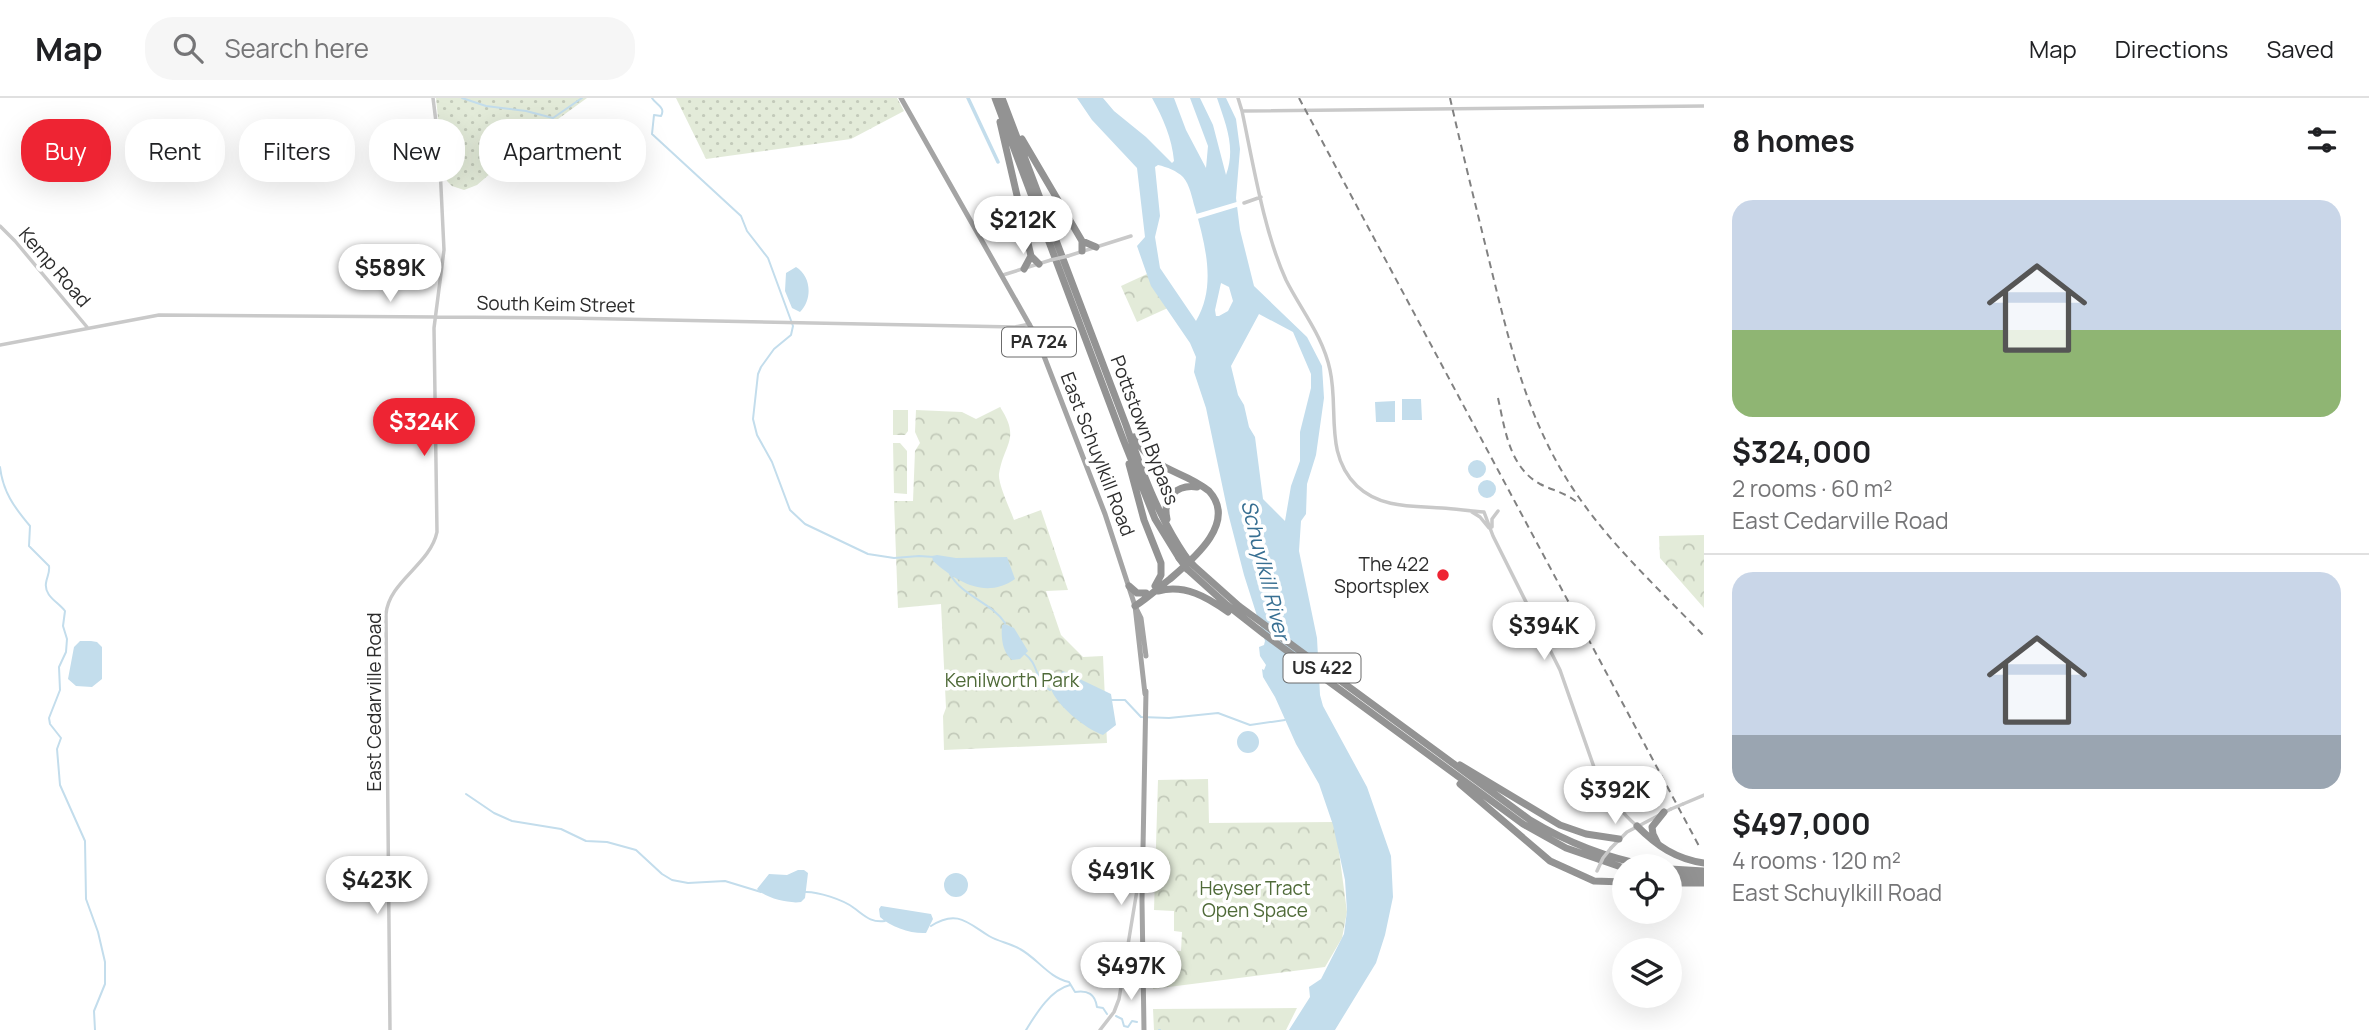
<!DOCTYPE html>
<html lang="en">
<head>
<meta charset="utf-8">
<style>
	body { margin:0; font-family:Manrope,sans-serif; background:#f6f6f6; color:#202124; height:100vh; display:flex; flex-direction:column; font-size:26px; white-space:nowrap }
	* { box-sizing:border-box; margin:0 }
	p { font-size:23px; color:#757577 }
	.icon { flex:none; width:38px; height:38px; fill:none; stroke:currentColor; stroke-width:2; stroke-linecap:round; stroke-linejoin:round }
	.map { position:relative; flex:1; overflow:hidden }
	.sheet { display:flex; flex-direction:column; background:#fff; width:665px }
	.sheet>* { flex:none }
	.banner { position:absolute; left:21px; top:21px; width:665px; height:63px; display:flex; gap:14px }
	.buttons { position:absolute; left:1612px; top:756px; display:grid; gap:14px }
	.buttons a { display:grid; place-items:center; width:70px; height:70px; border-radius:50%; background:#fff; box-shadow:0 7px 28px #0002; font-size:35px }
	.price { position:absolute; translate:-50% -60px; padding:0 16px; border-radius:24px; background:#fff; color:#222; font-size:23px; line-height:46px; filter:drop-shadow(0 2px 4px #0008) }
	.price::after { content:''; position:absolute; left:50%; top:42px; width:21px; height:16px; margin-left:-10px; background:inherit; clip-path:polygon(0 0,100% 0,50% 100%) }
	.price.on { background:#ee2433; color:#fff }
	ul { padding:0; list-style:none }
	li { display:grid; align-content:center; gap:14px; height:371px; padding:0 28px }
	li+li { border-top:2px solid #e0e0e0 }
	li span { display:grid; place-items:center; height:217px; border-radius:21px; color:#555 }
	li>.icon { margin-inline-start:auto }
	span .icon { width:126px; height:126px; fill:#fffc; stroke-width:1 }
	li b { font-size:30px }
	h2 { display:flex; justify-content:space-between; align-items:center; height:84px; padding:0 28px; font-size:30px }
	.pill { padding:0 24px; border-radius:28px; background:#fff; box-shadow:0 7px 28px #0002; font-size:24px; line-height:63px }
	.pill.on { background:#ee2433; color:#fff }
	header { display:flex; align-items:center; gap:42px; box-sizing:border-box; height:98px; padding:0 35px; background:#fff; border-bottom:2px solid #e0e0e0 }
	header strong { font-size:33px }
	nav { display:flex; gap:38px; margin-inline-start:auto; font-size:24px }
	.search { width:490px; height:63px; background:#f6f6f6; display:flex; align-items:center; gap:18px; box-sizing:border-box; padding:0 24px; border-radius:28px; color:#757577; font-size:26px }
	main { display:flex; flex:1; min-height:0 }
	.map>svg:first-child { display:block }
	.grass { fill:url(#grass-dots) }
	.park { fill:url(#park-crowns) }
	.water { fill:#c3ddec; fill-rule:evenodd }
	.pier { fill:#fff }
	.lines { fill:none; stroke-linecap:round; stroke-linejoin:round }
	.stream { stroke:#c3ddec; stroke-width:2 }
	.canal { stroke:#c3ddec; stroke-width:3.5 }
	.tertiary { stroke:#c9c9c9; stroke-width:3.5 }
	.primary { stroke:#a4a4a4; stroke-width:5 }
	.motorway { stroke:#939393; stroke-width:7 }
	.rail { stroke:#818181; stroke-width:2; stroke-dasharray:7 5; stroke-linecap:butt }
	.tertiary-bridge { stroke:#c9c9c9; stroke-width:3.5 }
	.motorway-bridge { stroke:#939393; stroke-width:7 }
	.poi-dot { fill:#ee2433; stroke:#fff; stroke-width:2.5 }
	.labels { text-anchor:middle; stroke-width:7; stroke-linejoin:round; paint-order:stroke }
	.shield { fill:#fff; stroke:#6b6b6b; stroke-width:2 }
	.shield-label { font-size:18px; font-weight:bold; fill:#2c2c2c }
	.street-label { font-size:19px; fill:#2c2c2c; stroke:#fff }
	.poi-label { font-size:19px; fill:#2c2c2c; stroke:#fff; text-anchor:end }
	.park-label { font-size:19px; fill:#4f6a38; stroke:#fff }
	.water-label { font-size:21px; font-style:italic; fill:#376f92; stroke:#fff }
</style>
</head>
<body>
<header>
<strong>Map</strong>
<div class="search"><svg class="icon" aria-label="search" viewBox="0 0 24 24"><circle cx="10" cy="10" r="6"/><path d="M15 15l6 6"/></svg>Search here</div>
<nav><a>Map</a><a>Directions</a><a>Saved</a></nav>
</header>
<main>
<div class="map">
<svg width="1704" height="932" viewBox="0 0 1704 932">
	<defs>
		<pattern id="grass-dots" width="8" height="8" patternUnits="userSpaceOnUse" patternTransform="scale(1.75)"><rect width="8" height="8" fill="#e3ebd9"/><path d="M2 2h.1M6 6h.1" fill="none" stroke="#c3caba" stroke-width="1.8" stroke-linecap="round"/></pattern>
		<pattern id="park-crowns" width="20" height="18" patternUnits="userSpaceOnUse" patternTransform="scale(1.75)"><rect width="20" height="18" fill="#e3ebd9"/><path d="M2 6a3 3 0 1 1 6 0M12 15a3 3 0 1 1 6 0" fill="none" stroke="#c3caba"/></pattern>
	</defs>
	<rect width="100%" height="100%" fill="#fff"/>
	<!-- grass -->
	<path class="grass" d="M436 0H587L529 42 477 87 464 92 452 88 447 83 442 60Z
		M676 0H897L904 13 851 41 706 61Z"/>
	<!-- park -->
	<path class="park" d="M1147 176 1170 209 1137 224 1121 188Z
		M1000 309C1021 341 1004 345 999 376 998 386 1010 411 1014 422L1041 412 1068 492 1046 493 1061 537 1083 559 1103 558 1107 645 944 652 943 618 946 610 941 506 898 510 894 403H913L915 353 920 345 915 334 916 312 962 314 976 321Z
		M893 312H908V333L905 337H893Z
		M893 345H900L907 353V396L894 395Z
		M1704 437V510L1660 460 1659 438Z
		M1208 681 1209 725 1335 724 1347 814 1342 840 1325 869 1153 891V851L1181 853 1182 834 1174 833V813L1154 812 1158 682Z
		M1297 910 1286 932H1154L1153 911Z"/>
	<!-- water -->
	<path class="water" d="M1077 0H1103L1114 13 1146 39 1172 65 1174 63C1172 40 1163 20 1152 0H1174L1186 32 1206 70 1208 48 1190 0H1200L1213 27 1226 77C1236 50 1226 27 1217 0H1226L1236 21 1240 51 1236 100 1240 132 1254 188 1307 239 1322 268 1324 300 1316 357 1307 386 1306 416 1301 423 1299 453 1317 540 1320 597 1323 608 1367 689 1391 758 1393 799 1385 837 1376 865 1335 932H1289L1310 899 1309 889 1321 881 1344 836 1347 813 1345 782 1333 727 1319 686 1296 646 1275 599 1263 579 1262 571 1264 572 1266 567 1260 558 1259 549 1264 547 1265 543 1244 477 1228 415 1206 310 1194 274 1196 259 1190 245 1151 188 1137 148 1145 139 1137 70 1092 22ZM1158 67C1167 69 1177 73 1183 79 1190 87 1192 100 1195 110 1205 146 1217 188 1196 223L1160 170 1155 139 1160 118 1155 69ZM1221 185 1229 189 1233 203 1228 213 1219 218H1216L1215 212ZM1259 216 1293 234 1311 276V290L1300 334V363L1291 388 1285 423 1263 401 1255 339 1249 329 1244 307 1238 297 1231 268Z
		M796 169C811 178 813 201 800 214L792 210 785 193 786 175Z
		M1402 301H1421L1422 322H1402Z
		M1395 303V324H1376L1375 304Z
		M1468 371a9 9 0 1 1 18 0a9 9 0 1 1-18 0Z
		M1478 391a9 9 0 1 1 18 0a9 9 0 1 1-18 0Z
		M937 457 956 460 1007 459 1015 481C985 502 956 483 933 463L932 458Z
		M1005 526 1014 530 1028 553 1020 561 1012 562C1002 554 1001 539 1002 527Z
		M91 543 97 544 102 549V581L92 589 76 588 68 581 74 549 80 543Z
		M1063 573 1111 596 1116 627 1103 637C1087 632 1051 604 1050 586Z
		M1237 644a11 11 0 1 1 22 0a11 11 0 1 1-22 0Z
		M798 772H804L808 775 805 800 801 804C789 806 765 800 757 791L769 776 787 777Z
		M944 787a12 12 0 1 1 24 0a12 12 0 1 1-24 0Z
		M881 808 931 816 933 821 926 835C911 836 891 829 880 819L879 811Z"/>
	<!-- pier -->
	<path class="pier" d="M1240 103V108L1194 122 1193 117Z"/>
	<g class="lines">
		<!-- stream -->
		<path class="stream" d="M462 0 486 8 526 13 553 20 582 0
			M652 0C656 7 666 9 661 18L654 17 652 36 741 118 747 133 768 160 793 228 791 237 774 251 761 269 758 276 753 321 757 337 772 364 790 412 805 426 868 456 894 460 919 458 934 459
			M0 369C3 394 14 409 30 428L29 448 49 468C50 475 47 478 46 485 44 498 58 504 65 513L63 528 67 541 66 554 59 569 60 592 49 620 50 626 61 640 57 651 60 687 85 743 86 801 98 834 105 864V886L94 913 95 932
			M950 476C962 498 991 504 1005 525
			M1025 556C1039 566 1035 584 1050 592
			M1111 602H1125L1141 619 1169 620 1218 615 1250 627 1285 622
			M466 696 494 715 512 723 561 731 586 743 607 744 636 752 662 776 672 782 688 785 725 783 761 794
			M804 794C817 793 844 802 854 810 865 818 871 825 885 823
			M931 828C957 811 968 825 989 838 999 844 1010 845 1020 851 1037 860 1049 880 1069 884L1075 894C1088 892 1095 896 1097 909L1103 910 1107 916
			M1116 918 1122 921 1124 928 1128 929 1132 923 1137 924
			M1026 932C1036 916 1050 892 1070 887
			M1159 932H1160"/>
		<!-- canal -->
		<path class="canal" d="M968 0 998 64"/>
		<!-- tertiary -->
		<path class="tertiary" d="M1238 0 1242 13C1253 65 1264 134 1286 182 1301 212 1323 238 1330 272 1339 312 1324 356 1357 388 1380 410 1412 408 1442 410 1456 411 1470 413 1484 414L1493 438 1560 572 1595 672C1605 691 1620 714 1637 728
			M1242 13 1704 8
			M1244 105 1261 99
			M0 128 15 143 87 229
			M1068 158 1131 138
			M1003 177 1051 162
			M0 247 159 217 568 220 1015 229 1030 226
			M1472 414 1480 419 1489 430
			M1492 429V421L1498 413
			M1683 706 1704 697
			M1611 750 1627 734 1671 711
			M390 932 386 516C389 483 430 467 437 434L434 230 444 152 439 48 433 0
			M1100 932 1114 914 1119 901 1140 774"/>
		<!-- primary -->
		<path class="primary" d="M901 0 1037 240 1105 416 1135 508 1145 596
			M1135 508 1141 520 1146 558
			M1144 932 1142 803 1146 593"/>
		<!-- motorway -->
		<path class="motorway" d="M995 0 1123 341 1155 421 1179 460
			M1002 0 1126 327C1142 374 1158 418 1186 459
			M1000 24 1031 158 1039 166
			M1022 41 1082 143V153
			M1082 143 1096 149
			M1024 171 1031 158
			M1134 339C1156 376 1180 370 1209 393 1238 425 1192 462 1170 481 1158 490 1148 500 1135 508
			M1129 366 1144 422 1161 465V477L1155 488
			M1167 421C1162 400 1177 386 1197 389
			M1193 467 1239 508 1530 722C1568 745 1607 760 1650 768
			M1187 471 1227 507 1264 536 1523 726 1566 750 1624 770
			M1129 488 1137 495H1146
			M1158 493C1185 486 1207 499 1228 514
			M1460 667 1560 727 1586 736 1619 741
			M1460 686 1550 763 1594 783 1624 784
			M1637 728C1657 748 1676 761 1704 765
			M1658 746 1653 736 1652 729 1664 714
			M1670 771 1704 773
			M1670 778 1704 780
			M1670 785H1704"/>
		<!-- rail -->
		<path class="rail" d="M1299 0 1699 748
			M1450 0C1463 57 1477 113 1491 170 1511 252 1530 331 1580 401 1615 451 1662 494 1704 538
			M1498 300C1505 331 1509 369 1540 386 1554 393 1567 395 1579 406"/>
		<!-- tertiary-bridge -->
		<path class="tertiary-bridge" d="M1051 162 1068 158
			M1671 711 1683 706
			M1597 773 1603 760 1611 750"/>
		<!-- motorway-bridge -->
		<path class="motorway-bridge" d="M1186 459 1193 467
			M1179 460 1187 471"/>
	</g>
	<!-- markers -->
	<circle class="poi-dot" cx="1443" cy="477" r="7"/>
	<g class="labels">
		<!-- shield labels -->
		<g class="shield">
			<rect x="1002" y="229.5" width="74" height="29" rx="5"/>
			<rect x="1283.5" y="555.5" width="77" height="29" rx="5"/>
		</g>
		<g class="shield-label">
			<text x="1039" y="250">PA 724</text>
			<text x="1322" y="576">US 422</text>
		</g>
		<!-- street labels -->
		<g class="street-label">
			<text transform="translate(55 169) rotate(49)" y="7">Kemp Road</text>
			<text transform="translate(556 206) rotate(1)" y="7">South Keim Street</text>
			<text transform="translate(1145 332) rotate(69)" y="7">Pottstown Bypass</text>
			<text transform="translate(1098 356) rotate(69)" y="7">East Schuylkill Road</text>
			<text transform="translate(374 604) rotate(-90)" y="7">East Cedarville Road</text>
		</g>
		<!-- poi labels -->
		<g class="poi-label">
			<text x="1429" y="473">The 422<tspan x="1429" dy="22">Sportsplex</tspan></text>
		</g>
		<!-- park labels -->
		<g class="park-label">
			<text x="1012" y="589">Kenilworth Park</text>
			<text x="1255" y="797">Heyser Tract<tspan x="1255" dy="22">Open Space</tspan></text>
		</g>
		<!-- water labels -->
		<g class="water-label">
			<text transform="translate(1265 472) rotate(76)" y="7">Schuylkill River</text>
		</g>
	</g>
</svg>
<div class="buttons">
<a><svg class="icon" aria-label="locate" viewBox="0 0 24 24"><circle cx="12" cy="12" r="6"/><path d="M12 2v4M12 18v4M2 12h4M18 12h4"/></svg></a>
<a><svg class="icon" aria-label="layers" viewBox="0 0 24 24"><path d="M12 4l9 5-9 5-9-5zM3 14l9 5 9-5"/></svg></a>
</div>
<b class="price" style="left:1023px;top:158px">$212K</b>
<b class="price" style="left:390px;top:206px">$589K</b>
<b class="price on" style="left:424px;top:360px">$324K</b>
<b class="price" style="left:1544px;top:564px">$394K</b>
<b class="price" style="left:1615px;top:728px">$392K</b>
<b class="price" style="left:1121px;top:809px">$491K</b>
<b class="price" style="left:377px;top:818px">$423K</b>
<b class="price" style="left:1131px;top:904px">$497K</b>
<div class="banner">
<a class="pill on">Buy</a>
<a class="pill">Rent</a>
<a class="pill">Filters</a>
<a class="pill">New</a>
<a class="pill">Apartment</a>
</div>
</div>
<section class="sheet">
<h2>8 homes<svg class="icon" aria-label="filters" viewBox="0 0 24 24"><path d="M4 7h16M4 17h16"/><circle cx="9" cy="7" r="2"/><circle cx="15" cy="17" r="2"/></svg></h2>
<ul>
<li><span style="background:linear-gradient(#c9d6e8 60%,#8fb573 0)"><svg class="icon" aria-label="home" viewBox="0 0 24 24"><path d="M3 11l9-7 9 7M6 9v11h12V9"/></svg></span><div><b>$324,000</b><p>2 rooms · 60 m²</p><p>East Cedarville Road</p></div></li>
<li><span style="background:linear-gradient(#c9d6e8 75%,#9aa5b1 0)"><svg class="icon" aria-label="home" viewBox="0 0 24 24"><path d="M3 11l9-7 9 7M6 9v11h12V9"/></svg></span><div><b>$497,000</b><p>4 rooms · 120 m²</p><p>East Schuylkill Road</p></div></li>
</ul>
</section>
</main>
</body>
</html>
